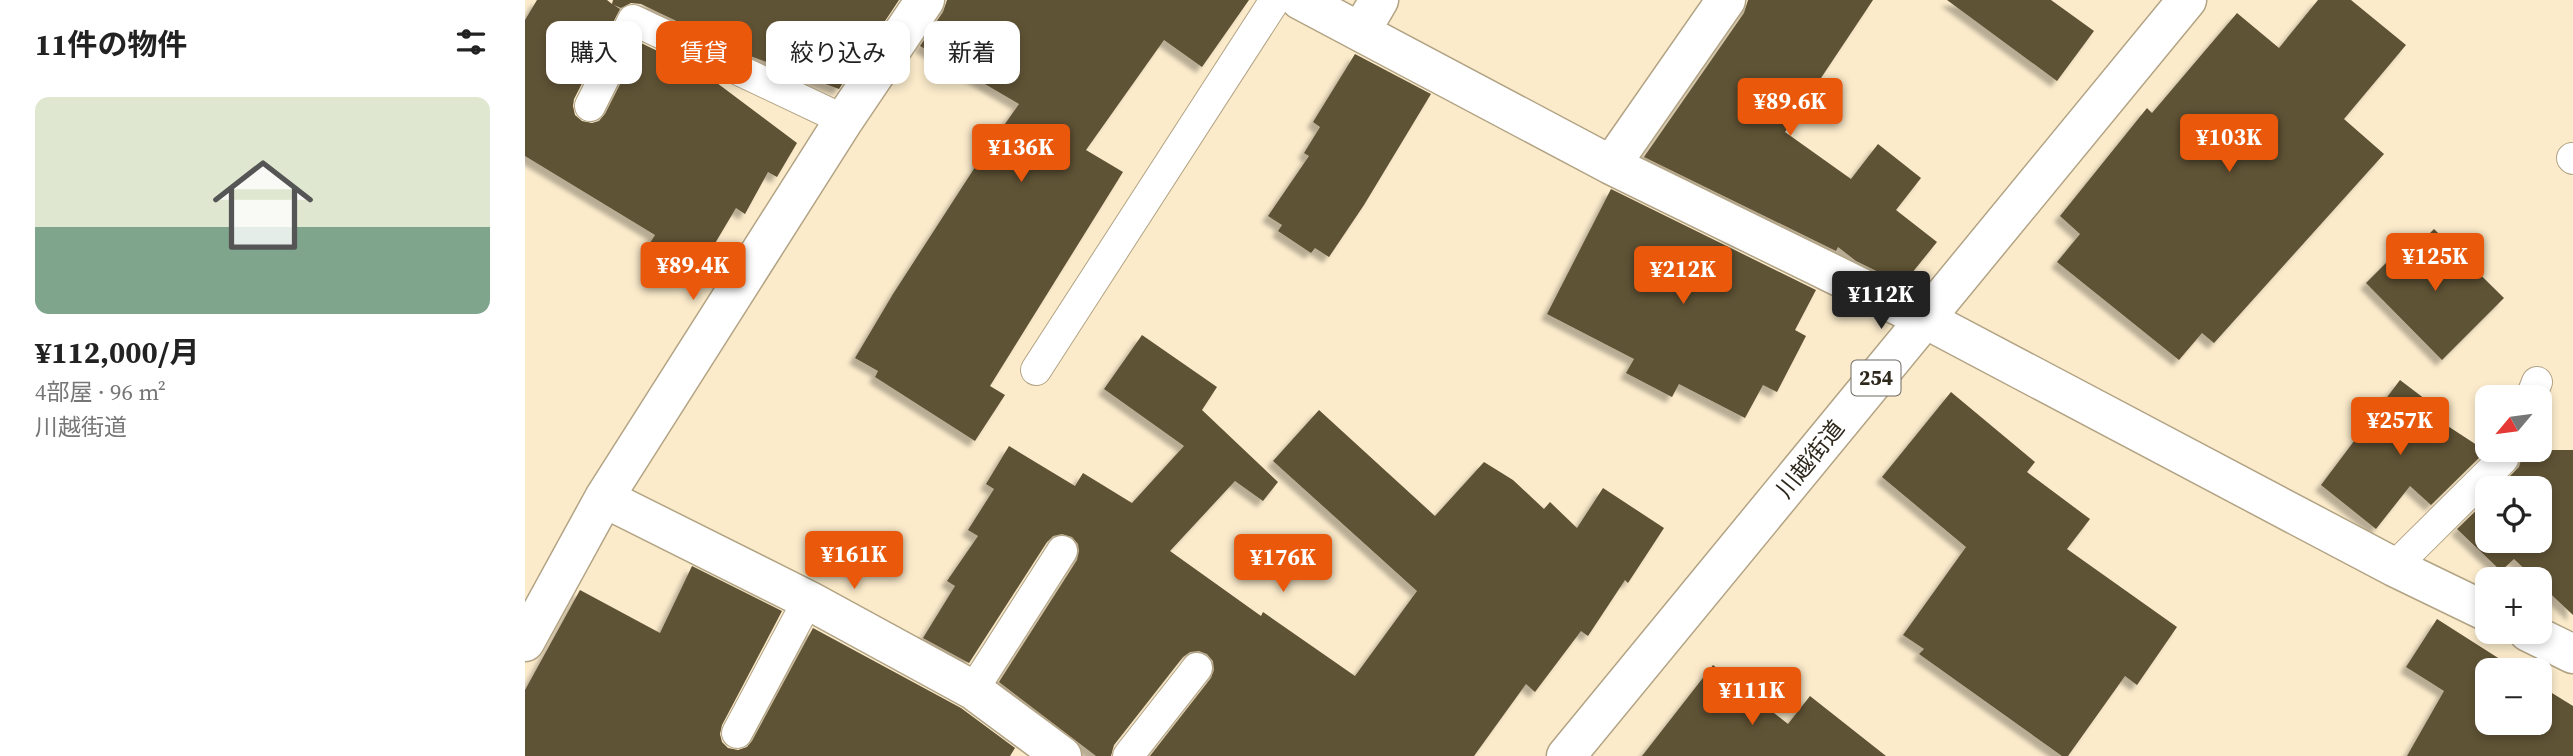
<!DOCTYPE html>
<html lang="ja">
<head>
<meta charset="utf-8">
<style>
	body { margin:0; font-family:"Source Serif 4","Noto Sans JP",serif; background:#f2f2f2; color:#222; height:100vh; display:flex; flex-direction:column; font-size:26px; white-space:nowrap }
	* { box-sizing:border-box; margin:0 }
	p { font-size:23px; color:#767676 }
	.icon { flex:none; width:38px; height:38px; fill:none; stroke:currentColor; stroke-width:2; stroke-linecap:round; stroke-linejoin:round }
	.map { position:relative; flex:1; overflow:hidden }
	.drawer { display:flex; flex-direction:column; background:#fff; width:525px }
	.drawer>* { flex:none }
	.top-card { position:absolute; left:21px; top:21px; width:665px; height:63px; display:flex; gap:14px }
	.needle { width:46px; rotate:241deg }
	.tools { position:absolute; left:1950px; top:385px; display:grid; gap:14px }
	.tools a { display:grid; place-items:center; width:77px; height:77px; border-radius:14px; background:#fff; box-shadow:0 4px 10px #0003; font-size:35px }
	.price { position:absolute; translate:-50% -60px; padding:0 16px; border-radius:7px; background:#ea580c; color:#fff; font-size:23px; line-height:46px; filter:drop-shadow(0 2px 4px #0008) }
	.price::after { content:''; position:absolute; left:50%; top:42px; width:21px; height:16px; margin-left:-10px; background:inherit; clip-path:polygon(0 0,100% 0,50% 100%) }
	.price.selected { background:#222; color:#fff }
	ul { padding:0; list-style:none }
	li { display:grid; align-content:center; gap:14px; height:371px; padding:0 35px }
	li span { display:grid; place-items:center; height:217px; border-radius:14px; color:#555 }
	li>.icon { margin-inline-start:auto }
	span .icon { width:126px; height:126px; fill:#fffc; stroke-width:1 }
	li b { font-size:30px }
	h2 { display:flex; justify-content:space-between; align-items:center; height:84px; padding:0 35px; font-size:30px }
	.pill { padding:0 24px; border-radius:14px; background:#fff; box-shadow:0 4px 10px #0003; font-size:24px; line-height:63px }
	.pill.selected { background:#ea580c; color:#fff }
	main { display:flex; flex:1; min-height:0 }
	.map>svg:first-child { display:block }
	.building { fill:#5f5236; filter:url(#shadow) }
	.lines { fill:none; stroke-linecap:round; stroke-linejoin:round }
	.service-casing { stroke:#b2a384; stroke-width:32 }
	.minor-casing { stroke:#b2a384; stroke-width:41 }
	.trunk-casing { stroke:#b2a384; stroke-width:41 }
	.service { stroke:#fff; stroke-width:30 }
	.minor { stroke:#fff; stroke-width:38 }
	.trunk { stroke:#fff; stroke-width:38 }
	.labels { text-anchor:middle; stroke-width:7; stroke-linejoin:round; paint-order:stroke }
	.shield { fill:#fff; stroke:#6d6860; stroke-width:2 }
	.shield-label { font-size:21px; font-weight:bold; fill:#2e281c }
	.street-label { font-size:23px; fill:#2e281c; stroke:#fff }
</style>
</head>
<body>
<main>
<section class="drawer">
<h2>11件の物件<svg class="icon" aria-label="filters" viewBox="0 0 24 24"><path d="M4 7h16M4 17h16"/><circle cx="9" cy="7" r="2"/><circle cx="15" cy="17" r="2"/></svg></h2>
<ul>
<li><span style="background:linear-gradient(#dfe7d0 60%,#7fa58c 0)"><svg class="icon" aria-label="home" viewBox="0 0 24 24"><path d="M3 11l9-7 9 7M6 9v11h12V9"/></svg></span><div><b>¥112,000/月</b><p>4部屋 · 96 m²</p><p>川越街道</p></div></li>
</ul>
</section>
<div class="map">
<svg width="2048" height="756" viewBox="0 0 2048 756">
	<defs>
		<filter id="shadow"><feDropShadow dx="-6" dy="6" stdDeviation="2" flood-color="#0004"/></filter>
	</defs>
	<rect width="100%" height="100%" fill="#fbebcb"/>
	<!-- building -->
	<path class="building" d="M12 0H82L87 4 88 0H374L358 24 356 23 314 89 220 54 116 4 106 3 96 8 89 5 95 9 49 99 48 106 50 115 57 121 67 123 74 121 80 114 116 43 180 74 272 143 252 177 243 172 220 214 211 208 173 272 125 243 130 235 0 156V20Z
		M422 0H724L677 67 639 40 561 150 598 172 465 386 480 395 450 441 350 377 353 371 330 358 368 294 454 161 494 104 395 46 418 12Z
		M1223 0H1348L1260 132 1326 179 1353 144 1396 178 1371 210 1412 242 1378 284 1331 261 1313 247 1311 251 1119 157 1219 13Z
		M1422 0H1526L1569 31 1532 81Z
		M1793 0H1826L1881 45 1819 119 1859 154 1689 343 1677 333 1654 360 1532 262 1555 234 1535 216 1622 108 1627 113 1712 13 1754 48Z
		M830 54 906 94 839 205 804 257 790 248 786 253 753 231 757 225 743 216 784 156 779 153 795 127 788 122Z
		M1086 189 1291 290 1270 330 1281 336 1252 392 1238 385 1220 418 1154 384 1147 397 1101 373 1109 359 1022 314Z
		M1909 229 1979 298 1917 360 1841 283 1882 242 1889 249Z
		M617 335 692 387 677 410 753 482 738 501 710 481 645 551 736 616 738 612 830 676 892 591 748 461 794 410 910 516 959 462 988 480 1019 509 1025 502 1052 528 1078 488 1139 528 1103 583 1100 580 1063 636 1056 631 1010 692 1001 684 949 756H625L686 678 689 670 688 661 682 654 674 651 665 652 658 657 589 745 586 756H571L474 682 552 560 554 551 553 544 547 537 537 534 528 536 522 542 444 663 398 638 430 586 422 581 453 536 443 530 469 489 461 484 484 446 550 486 558 473 607 503 659 446 579 389Z
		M1875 380 1917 412 1912 419 1961 451 1906 505 1885 486 1851 529 1796 485Z
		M1426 392 1510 462 1502 472 1565 519 1542 549 1652 627 1612 685 1600 676 1543 756H1537L1394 654 1399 649 1378 635 1441 547 1357 477Z
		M1999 450H2048V615L2014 583V579H2010L1989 559 1976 571 1932 529 1962 500V541H2014V488H1973L1994 467Z
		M167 566 257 611 197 725 195 734 197 742 203 748 213 750 222 747 227 741 288 628 436 708 490 748 485 756H0V690L55 590 135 633Z
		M1912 619 1992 670H1962V723H2014V685L2048 706V756H1882L1919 691 1881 667Z
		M1188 665 1263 724 1285 696 1361 756H1117Z"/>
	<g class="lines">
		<!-- service casing -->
		<g class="service-casing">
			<path id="service" d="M65 106 108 20 319 120
				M2047 158 2048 159
				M511 370 750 0
				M2006 397 2012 382
				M1869 567 1978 459 1982 450
				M448 690 537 551
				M212 733 283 600
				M603 756 672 668"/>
		</g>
		<!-- minor casing -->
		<g class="minor-casing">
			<path id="minor" d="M775 0 1086 165 1400 319 1869 567 1962 612
				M836 31 854 0
				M1086 165 1201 0
				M79 498 283 600 448 690 537 756
				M2003 632 2048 654
				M0 642 79 498 319 120 400 0"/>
		</g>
		<!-- trunk casing -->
		<g class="trunk-casing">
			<path id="trunk" d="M1041 756 1662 0"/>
		</g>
		<!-- service -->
		<use href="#service" class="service"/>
		<!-- minor -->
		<use href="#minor" class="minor"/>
		<!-- trunk -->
		<use href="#trunk" class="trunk"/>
	</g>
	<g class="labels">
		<!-- shield labels -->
		<rect class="shield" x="1326.5" y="360.5" width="49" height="35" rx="5"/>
		<g class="shield-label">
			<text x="1351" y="385">254</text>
		</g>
		<!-- street labels -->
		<g class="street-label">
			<text transform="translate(1285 459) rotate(-51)" y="8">川越街道</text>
		</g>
	</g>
</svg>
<div class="tools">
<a><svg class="needle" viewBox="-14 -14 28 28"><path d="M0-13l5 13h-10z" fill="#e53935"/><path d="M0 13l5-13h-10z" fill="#767676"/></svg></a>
<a><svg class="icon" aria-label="locate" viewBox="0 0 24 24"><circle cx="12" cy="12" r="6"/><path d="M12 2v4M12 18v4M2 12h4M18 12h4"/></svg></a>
<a>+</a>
<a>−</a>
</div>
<b class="price" style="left:1265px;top:138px">¥89.6K</b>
<b class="price" style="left:1704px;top:174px">¥103K</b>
<b class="price" style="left:496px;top:184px">¥136K</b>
<b class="price" style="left:1910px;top:293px">¥125K</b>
<b class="price" style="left:168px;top:302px">¥89.4K</b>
<b class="price" style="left:1158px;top:306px">¥212K</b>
<b class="price selected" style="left:1356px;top:331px">¥112K</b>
<b class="price" style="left:1875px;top:457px">¥257K</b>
<b class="price" style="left:329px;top:591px">¥161K</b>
<b class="price" style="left:758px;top:594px">¥176K</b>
<b class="price" style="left:1227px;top:727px">¥111K</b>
<div class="top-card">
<a class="pill">購入</a>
<a class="pill selected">賃貸</a>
<a class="pill">絞り込み</a>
<a class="pill">新着</a>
</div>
</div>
</main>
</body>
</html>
